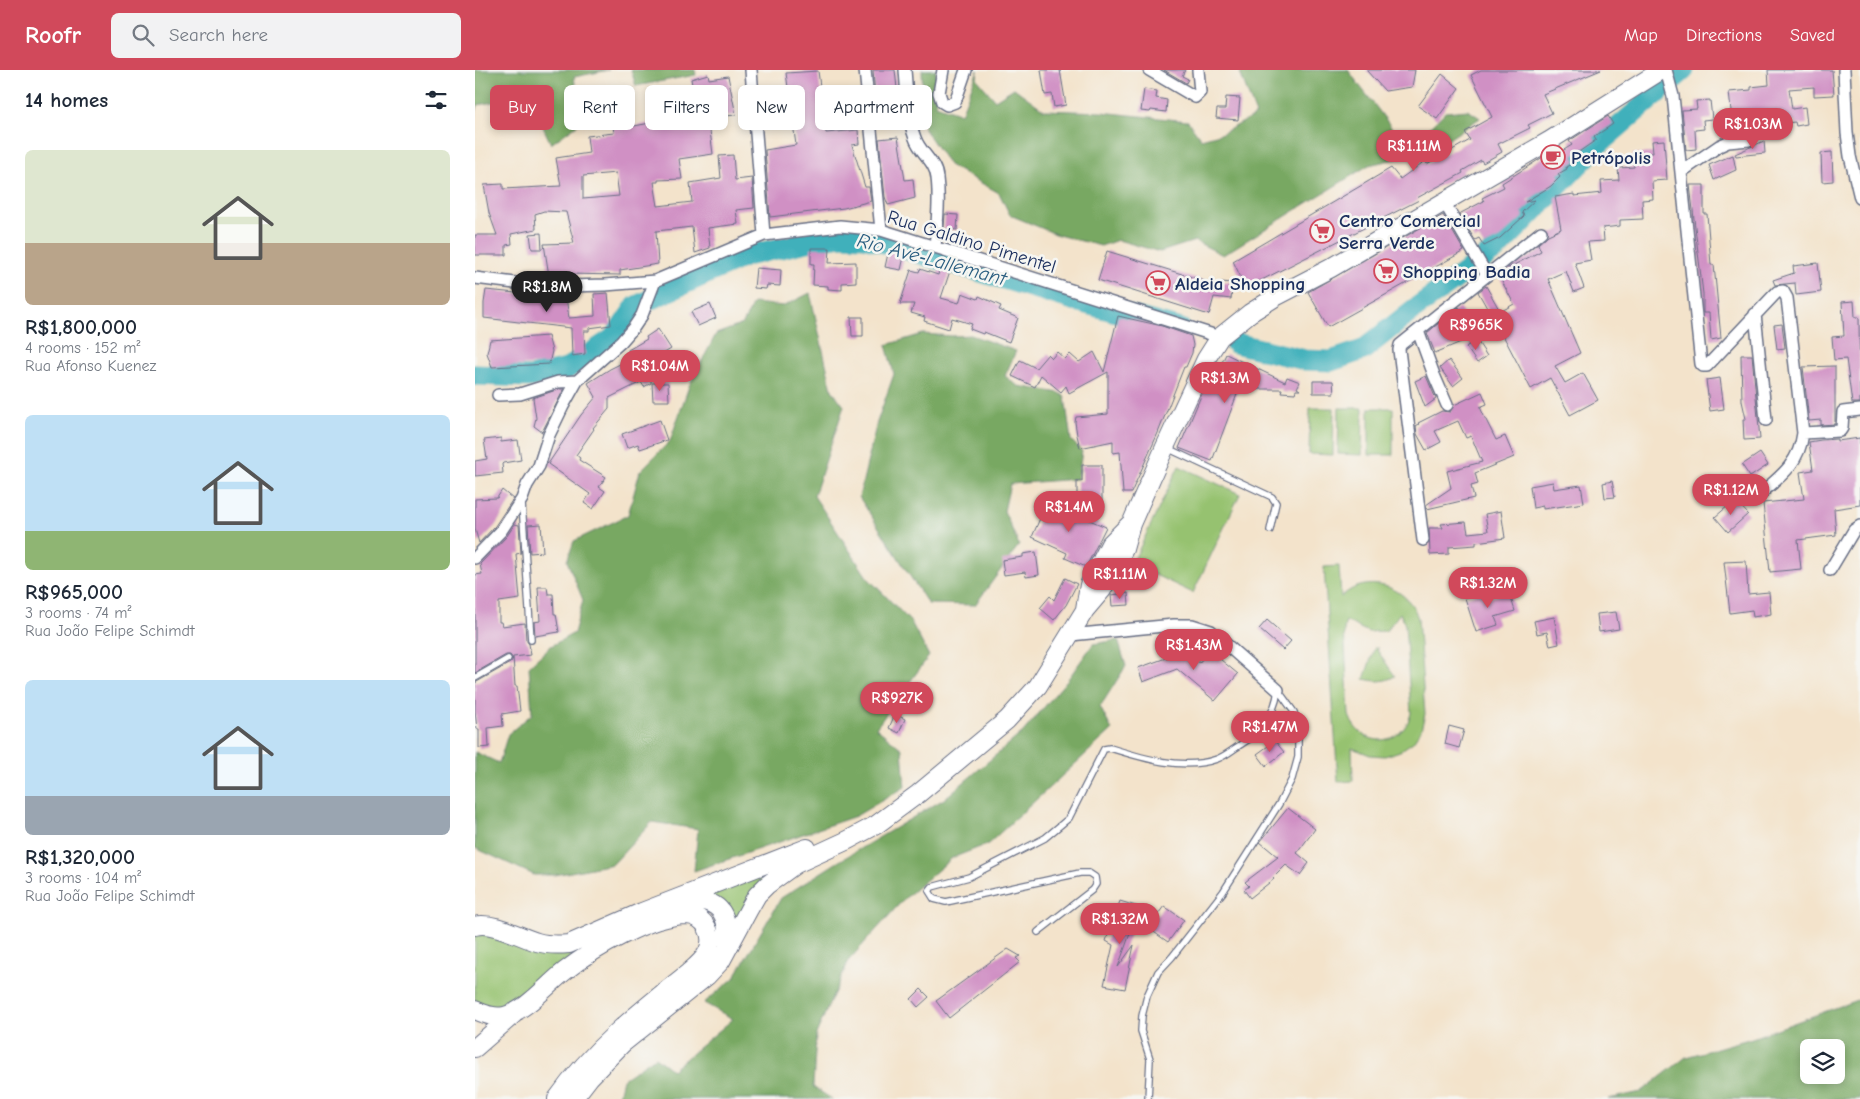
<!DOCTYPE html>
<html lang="en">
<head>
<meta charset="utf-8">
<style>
	body { margin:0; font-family:"Comic Neue",sans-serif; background:#f2f2f3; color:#1f2937; height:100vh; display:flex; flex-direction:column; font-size:19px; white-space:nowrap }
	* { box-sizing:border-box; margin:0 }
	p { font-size:16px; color:#747a83 }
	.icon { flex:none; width:28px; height:28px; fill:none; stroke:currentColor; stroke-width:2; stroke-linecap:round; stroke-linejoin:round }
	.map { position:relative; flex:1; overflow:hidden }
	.panel { display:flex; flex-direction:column; background:#fff; width:475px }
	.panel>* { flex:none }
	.hud { position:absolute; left:15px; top:15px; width:475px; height:45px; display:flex; gap:10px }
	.controls { position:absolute; left:1325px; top:969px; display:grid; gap:10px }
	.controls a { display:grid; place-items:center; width:45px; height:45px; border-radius:8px; background:#fff; box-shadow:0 2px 8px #0003; font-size:25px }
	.price { position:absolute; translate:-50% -42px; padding:0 11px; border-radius:18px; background:#d1495b; color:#fff; font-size:16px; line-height:32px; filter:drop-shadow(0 1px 2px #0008) }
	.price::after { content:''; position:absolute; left:50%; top:30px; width:15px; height:11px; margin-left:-8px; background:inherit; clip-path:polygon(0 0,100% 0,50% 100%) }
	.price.current { background:#222; color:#fff }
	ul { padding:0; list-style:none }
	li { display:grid; align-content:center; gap:10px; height:265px; padding:0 25px }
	li span { display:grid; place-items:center; height:155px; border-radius:8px; color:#555 }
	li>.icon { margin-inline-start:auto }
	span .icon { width:90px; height:90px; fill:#fffc; stroke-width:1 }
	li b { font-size:21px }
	h2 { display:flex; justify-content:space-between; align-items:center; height:60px; padding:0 25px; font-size:21px }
	.tag { padding:0 18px; border-radius:8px; background:#fff; box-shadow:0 2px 8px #0003; font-size:18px; line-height:45px }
	.tag.current { background:#d1495b; color:#fff }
	header { display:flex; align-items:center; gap:30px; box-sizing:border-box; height:70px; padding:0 25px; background:#d1495b; color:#fff }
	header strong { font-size:24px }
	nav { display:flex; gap:28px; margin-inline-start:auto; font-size:18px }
	.search { width:350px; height:45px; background:#f2f2f3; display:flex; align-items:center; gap:12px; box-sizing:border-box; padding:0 18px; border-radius:8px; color:#747a83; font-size:19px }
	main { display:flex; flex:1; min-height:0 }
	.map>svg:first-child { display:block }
	.green { fill:#96c270; stroke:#587867; fill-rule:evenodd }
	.forest { fill:#78a862; stroke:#4a6c60; fill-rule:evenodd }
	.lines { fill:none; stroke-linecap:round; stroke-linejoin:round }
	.river { stroke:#40b0bb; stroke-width:21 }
	.building { fill:#d090c4; fill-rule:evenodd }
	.service-casing { stroke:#676e84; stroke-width:8 }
	.minor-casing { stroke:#676e84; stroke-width:14 }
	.primary-casing { stroke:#676e84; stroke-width:20 }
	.service { stroke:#fff; stroke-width:5.5 }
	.minor { stroke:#fff; stroke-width:11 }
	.primary { stroke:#fff; stroke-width:18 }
	.labels { text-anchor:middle; stroke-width:5; stroke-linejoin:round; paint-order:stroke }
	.poi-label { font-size:19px; font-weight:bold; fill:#1b2f5e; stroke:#f6f6f2; text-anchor:start }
	.street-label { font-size:19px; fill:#1b2f5e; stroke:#f6f6f2 }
	.water-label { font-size:20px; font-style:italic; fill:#285c7f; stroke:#f6f6f2 }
</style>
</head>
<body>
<header>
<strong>Roofr</strong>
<div class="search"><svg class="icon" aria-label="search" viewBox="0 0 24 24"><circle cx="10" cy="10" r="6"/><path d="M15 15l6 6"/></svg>Search here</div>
<nav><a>Map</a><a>Directions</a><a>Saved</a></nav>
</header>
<main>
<section class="panel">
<h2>14 homes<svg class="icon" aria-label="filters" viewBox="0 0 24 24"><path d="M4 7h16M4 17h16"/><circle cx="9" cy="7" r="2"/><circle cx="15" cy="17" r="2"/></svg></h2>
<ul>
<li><span style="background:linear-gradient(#dfe7d0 60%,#b9a48a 0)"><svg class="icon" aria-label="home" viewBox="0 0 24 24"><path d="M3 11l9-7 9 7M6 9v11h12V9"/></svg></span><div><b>R$1,800,000</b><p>4 rooms · 152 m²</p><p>Rua Afonso Kuenez</p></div></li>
<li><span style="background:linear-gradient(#bfe0f5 75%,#8fb573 0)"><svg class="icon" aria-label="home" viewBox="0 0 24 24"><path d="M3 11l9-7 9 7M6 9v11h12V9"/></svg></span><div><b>R$965,000</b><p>3 rooms · 74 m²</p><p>Rua João Felipe Schimdt</p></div></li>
<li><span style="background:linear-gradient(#bfe0f5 75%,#9aa5b1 0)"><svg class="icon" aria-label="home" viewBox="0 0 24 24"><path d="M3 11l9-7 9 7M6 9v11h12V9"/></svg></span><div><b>R$1,320,000</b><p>3 rooms · 104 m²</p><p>Rua João Felipe Schimdt</p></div></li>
</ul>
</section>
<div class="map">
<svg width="1385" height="1029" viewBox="0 0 1385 1029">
	<rect width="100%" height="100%" fill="#f6f6f2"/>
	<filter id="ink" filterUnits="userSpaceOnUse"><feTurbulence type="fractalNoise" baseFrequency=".02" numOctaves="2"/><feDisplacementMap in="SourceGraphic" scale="10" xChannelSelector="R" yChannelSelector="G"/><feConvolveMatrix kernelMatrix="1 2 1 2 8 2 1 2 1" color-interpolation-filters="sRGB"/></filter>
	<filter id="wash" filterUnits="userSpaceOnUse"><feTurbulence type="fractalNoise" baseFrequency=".0096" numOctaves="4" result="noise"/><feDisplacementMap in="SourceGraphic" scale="20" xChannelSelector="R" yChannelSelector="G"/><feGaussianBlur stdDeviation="1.12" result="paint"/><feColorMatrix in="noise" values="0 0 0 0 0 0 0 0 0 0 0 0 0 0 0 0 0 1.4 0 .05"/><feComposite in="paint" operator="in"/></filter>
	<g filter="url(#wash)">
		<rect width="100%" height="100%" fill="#f3e3cb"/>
		<!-- green -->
		<path class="green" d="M835 338H859L858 385 834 384Z
			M864 338H888L887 385 863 384Z
			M894 338H918V385H894Z
			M704 396 765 424 718 523 657 494Z
			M864 496 866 527C886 507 920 512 936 534 940 538 941 544 943 548L950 644 946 660 938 672 925 681 910 686 895 685 877 678 878 711 863 712 849 497ZM925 543 930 555 936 643C928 678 885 679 874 645L869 558 871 551 893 562 911 561Z
			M900 577 903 578 902 580 920 606C910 612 901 612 889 609Z
			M319 789 261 852 255 840 229 823Z
			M7 860 96 880 98 885 47 929 24 940 3 935 0 929V863Z"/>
		<!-- forest -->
		<path class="forest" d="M0 0H134L99 7 106 52 76 74 53 25 3 35 0 45Z
			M156 0H220L221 5 161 16Z
			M447 0H461V35L486 44 503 0 502 9 520 30 539 18 569 40 626 42 713 51 726 69 748 63 781 45 765 3 769 0H873C890 24 909 45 925 70L949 64 970 42 993 40 1005 48 956 81 947 78 933 86 894 95 748 185 720 171 685 182 643 170 626 176 583 165 535 145 524 123 474 95 449 58Z
			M335 223 357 320 369 336 339 426 392 507 436 552 454 586 401 658 427 679 430 717 381 746 219 801 223 759 177 752 138 794 80 805H59L0 778V682L24 693 33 664 57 644 54 596 76 576 99 563 108 530 92 491 99 471 153 445 165 401 195 371 214 316 241 264 268 254 278 233 309 236Z
			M448 264 477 266 496 265 541 281 530 306 543 316 585 323 590 327 596 370 607 381 603 409 535 414 529 441 544 475 500 535 453 534 384 427 402 352 419 304 411 275Z
			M643 570 651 596 625 637 637 660 513 774 477 788 428 830 374 890 341 964 338 1017 357 1029H143L148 1009 180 987 197 1000 258 949 229 933 259 908 306 828 361 793 469 729 548 662 593 609 618 574Z
			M1382 930 1385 932V1029H1133L1166 1022 1211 987 1277 968ZM1334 978H1361V1005H1334Z"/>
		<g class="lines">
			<!-- river -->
			<path class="river" d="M760 273 830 290 856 291 888 280 938 240 1023 178 1126 72 1209 0
				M0 305 55 307 92 299 140 267 161 236 271 186 345 169 366 166 389 167 608 233 706 259"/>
		</g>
		<g id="blocks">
			<!-- building -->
			<path class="building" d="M398 0H420L424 37 401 39Z
				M566 0H585L591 35 579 37 577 24 570 25Z
				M689 0H710L707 6 713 9 711 13Z
				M891 0H940L937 17 910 21Z
				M1006 0H1126L1068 24 1077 43 1053 55 1055 58 1023 74 1027 82 1008 93 1006 90 987 101 988 103 942 128 944 130 771 218 758 191 916 98 925 109 950 91 952 94 995 70 990 62 1017 47 996 5Z
				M1293 0H1357L1359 25 1339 26V17L1314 19 1317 39 1330 37 1332 54 1321 56 1320 52 1258 59 1254 22 1276 20V17L1294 15Z
				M343 1 351 63 383 60 384 74 377 75 390 117H394L396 131 369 138 295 147 290 80 321 75 311 3Z
				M233 4 234 9 253 6 261 45 240 47V52L234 53 238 84 204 89 207 109 183 110V112H179L183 136 217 132 215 113 246 108 244 86 258 85 260 110 277 108 279 138 261 140 263 154 233 158 235 178 220 183 217 157 181 161 183 194 145 200V205L91 204V206H74L69 174 99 173 91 142 69 141 60 144 61 159 36 164 37 174 31 175V185H0V165H22L14 143 9 115 28 114V119L86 116 81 88 114 83 112 66 139 63 136 42 155 39 159 56 181 52 179 41 201 37 199 30 219 26 216 9ZM141 103 144 126 108 129V106Z
				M967 4 984 18 962 49 943 36Z
				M669 19 682 21 681 28 692 30 691 42 676 40 675 42 666 41Z
				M751 27 765 28 763 50 741 48 742 39H750Z
				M1235 30 1237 49 1228 50 1229 59 1220 60 1221 79 1211 80 1207 40 1222 39 1221 31Z
				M1133 46 1138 54 1119 67 1121 70 1098 86 1101 91 1091 97 1092 99 1083 104 1085 107 1076 116 1050 132 1060 130 1047 142 1049 146 1025 168 1009 176 1004 168 1000 170 984 144 1009 131 1007 128 1029 117 1027 113 1071 85 1074 89 1097 75 1094 71Z
				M423 67 430 110 438 109 440 128 413 135 410 127 404 69Z
				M1189 70 1192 110 1177 111 1178 129 1167 130 1168 149 1145 150V156L1128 158 1129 171 1113 172 1116 190 1100 193 1109 218 1099 222 1091 201 1073 209 1105 283 1080 296 1090 313 1108 303 1123 330 1095 345 1075 308 1056 319 1018 246 1039 234 1025 208 1036 202 1033 198 1035 197 1066 181 1063 174 1073 165 1086 159 1080 127 1099 124V126L1127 123 1126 111 1144 110 1143 98 1159 97 1158 84 1178 83 1177 71Z
				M1289 71 1290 83 1261 86 1260 84Z
				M1357 82 1358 111 1347 112 1346 83Z
				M1258 85 1261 100 1239 110 1234 95Z
				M1215 115H1229V144H1232L1236 195H1239L1246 268 1236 270 1234 243H1228V224Z
				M470 144 483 145 482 160 469 159Z
				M968 145 989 181 853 257 833 222Z
				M66 163 67 179H57L55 164Z
				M336 178H355L354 193 381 192V212L367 213V220L353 219V216L338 215 339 194H336Z
				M414 179 430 182 426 200 410 197Z
				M632 181 746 216V212L758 213 756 229 739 227 734 245 623 210Z
				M1343 193 1346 222 1321 225 1320 213 1300 215 1298 210 1319 203 1318 196Z
				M466 194 476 198 466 228 484 233 487 223 503 229 504 226 526 236 524 240 543 248 534 272 509 262 508 264 495 259 497 254 477 248 474 259 449 251 450 247 436 243 439 234H425L436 200 444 202 445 199 463 205Z
				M281 198 306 200 305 216 292 215 291 219 279 218Z
				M1011 216 1025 241 1016 245 1003 222Z
				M11 220 71 226 72 229 91 227 94 248 120 246 119 224 133 223 136 255 114 258V261H109L110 284 97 286 96 258 9 248V233Z
				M1379 231 1380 247H1384L1385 333H1377L1371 289 1359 290 1357 267 1369 266 1367 232Z
				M235 234 241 248 223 256 216 242Z
				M984 237 1000 266 960 283 952 263 965 252 975 248 973 246Z
				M643 246 687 256 716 266 718 275 717 283 711 297H709L683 363 656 423H648L645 382 638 383V371L605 378 602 365 600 352 601 347 633 344V302L594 323 591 316 586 322 566 305 560 317 537 306 545 290 561 298 573 284 577 288 582 282 590 289 595 284 604 292 619 282 629 302Z
				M376 247H388V266H377Z
				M1307 254 1310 278 1302 279 1299 255Z
				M183 259 196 279 176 291V313L169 317 166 312 134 328V339L118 358 119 359 101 385 105 388 104 390 131 407 124 417 130 421 118 439 109 433 115 424 73 394 106 345 121 327 113 313 135 299 157 288 153 280 172 269 171 267Z
				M73 266 77 281 74 294 17 297 12 283 15 270Z
				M1001 269 1012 286 1002 293 991 277Z
				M751 284 810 312 812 307 825 312 822 318 825 320H821L820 323 806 322 807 319H764L737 391 704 378 729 319 734 320Z
				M1266 285H1277L1285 369 1269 370 1268 349H1271L1267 331Z
				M974 290 988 308 978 316 965 298Z
				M1360 296V354L1346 355V350L1334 351 1328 297Z
				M951 306 961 329 950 337 940 311Z
				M1245 308 1249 339 1235 341 1231 310Z
				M838 311H858L859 323H838Z
				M177 313H193L194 331H178Z
				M84 319H89L67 362 59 356 61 348 58 328Z
				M1007 322 1012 334 1005 337 1009 346 1021 370 1030 366 1039 387 1000 403 1003 414 996 416 999 428 952 439 951 435 976 418 972 401 1007 392 996 366 991 368 983 351 960 361 966 372 951 380 942 364 941 356 944 354 943 353 967 341 975 342 979 335Z
				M185 350 192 370 165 379 163 374 152 378 147 364Z
				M26 368V372L43 370 46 390 28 393 27 394 28 403 0 406V391L12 389 9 370Z
				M1385 368V435L1359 439 1361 465 1323 470 1326 499 1295 502 1288 433 1329 429 1325 402 1338 400 1334 372 1346 370 1362 369V371Z
				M1285 383 1293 395 1275 407 1267 395Z
				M607 395H627V435H602V411H607Z
				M1137 411 1140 427 1130 428 1128 413Z
				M1078 412 1079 419 1106 415 1109 433 1068 439V436L1058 438 1055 416Z
				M27 420 38 429 20 456 4 473 0 459V429L22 428Z
				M1260 430 1273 444 1253 462 1240 447Z
				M572 432 631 457 611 497 590 488 592 483 557 467Z
				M1026 441 1030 468 1001 472V475L974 477V484L955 485 954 458H968L966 454 991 452 993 463 1013 461 1010 444Z
				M40 454 44 455 46 483 41 484 45 529 24 532V552H26L27 556 50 553 51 570 54 574 56 585 38 587 40 616H42L45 641 27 644 28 656 13 658 14 677 4 678V659H2L0 641V613L35 593 38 589 35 585H31L0 603V505L7 504 5 494 32 466Z
				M66 454 68 482 55 483 53 455Z
				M561 482 564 505 551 507 550 502 529 505 527 490 548 487V484Z
				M1271 491 1273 524 1294 522 1296 544 1278 547 1277 540 1255 543 1249 492Z
				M590 508 602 514 591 535 579 550 565 538 575 526 579 530Z
				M63 517H72L73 524H78L79 544H81L84 562 60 566 59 552 65 551Z
				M1011 520 1014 528 1034 522 1040 541 1020 547 1023 555 1001 562 990 528Z
				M653 523 654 535 637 536 636 525Z
				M1141 542 1144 559 1124 562 1122 544Z
				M1079 547 1084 574 1075 576 1072 562 1062 564 1059 551Z
				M792 550 816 571 808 580 784 559Z
				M719 578 724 593 734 580 763 604 740 631 702 599 668 612 663 598Z
				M420 644 430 649 424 663 414 658Z
				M974 656 989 660 984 678 970 674Z
				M800 671 809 682 791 696 782 684Z
				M813 738 840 759 822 783 834 793 825 805 811 795 798 808 799 809 775 828 769 820 774 816 770 812 803 787 785 772Z
				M645 831 664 837 660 849 658 847 657 858 643 897 659 875 650 919 629 915 638 875 631 871Z
				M689 836 709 850 693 872 673 858Z
				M533 879 545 886 541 888 545 892 474 948 461 931Z
				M446 919 454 927 443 937 436 929Z"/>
		</g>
	</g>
	<g filter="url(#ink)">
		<use href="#blocks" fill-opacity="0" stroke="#676e84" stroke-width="1"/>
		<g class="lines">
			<!-- service casing -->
			<g class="service-casing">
				<path id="service" d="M692 378 797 427 801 433 795 460
					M47 433 56 570
					M0 608 33 589
					M563 862 617 820 621 814 620 807 614 803H605L471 832 459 829 454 821 457 817 494 807 570 768 594 748 629 679 635 678C667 688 708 701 742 689 751 686 760 678 768 673 788 661 800 643 803 620
					M673 1029 675 989 666 961 667 946 672 926 683 902 697 887 748 822 804 734 817 709 823 687V661L819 642 803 620"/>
			</g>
			<!-- minor casing -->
			<g class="minor-casing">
				<path id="minor" d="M276 0 289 165
					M390 0 406 160
					M430 0C432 23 432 47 440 68 445 83 461 92 462 108 465 130 462 155 460 177
					M468 0 464 23 467 32 472 35 480 32 491 0
					M674 0 720 27 725 22 723 0
					M1191 0 1198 26 1226 294 1228 296H1232L1302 222 1308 221 1312 228 1328 363C1324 396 1302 409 1279 429
					M1369 0 1372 63 1375 86 1385 128
					M1206 102 1244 76 1253 72 1274 70
					M969 132 1012 205
					M0 208 40 213 95 216 130 215 180 211 289 165 365 156 406 160 745 267
					M1280 244 1291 350
					M943 261 959 305 972 335
					M23 325 45 324 83 312 102 311
					M1328 363 1365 361 1367 358 1368 342 1385 340
					M948 470 924 280 925 275 1066 162
					M0 488 26 461 47 429 52 415 64 396 74 365 88 336 102 311 146 272 159 257 167 245 180 211
					M1355 500 1379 460 1385 456
					M595 565 699 555H717L736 561 803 620"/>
			</g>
			<!-- primary casing -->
			<g class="primary-casing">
				<path id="primary" d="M610 539 614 515 635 474 655 454
					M206 828C245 830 253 839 253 877
					M0 856C17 851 45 867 62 872 72 875 83 875 94 874L167 842 332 778
					M0 940C10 944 18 948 29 946 50 942 73 914 90 901 118 879 176 845 212 845 230 846 240 865 233 881 229 890 220 897 213 903 165 941 117 979 82 1029
					M0 978 39 944
					M98 1029 115 1007 147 974 232 906 246 891 274 839 282 825 292 815 321 794 373 770 401 755 443 724 532 650 563 616 610 540 627 520 639 498 649 479 656 454 690 377 731 289 745 267 775 243 802 226 856 198 969 132 1074 71 1187 0"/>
			</g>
			<!-- service -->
			<use href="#service" class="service"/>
			<!-- minor -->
			<use href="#minor" class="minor"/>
			<!-- primary -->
			<use href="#primary" class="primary"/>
		</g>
	</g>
	<!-- icons -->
	<defs>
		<g id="cafe-ring" transform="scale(1.25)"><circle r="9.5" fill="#f6f6f2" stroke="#d1495b" stroke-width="1.5"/><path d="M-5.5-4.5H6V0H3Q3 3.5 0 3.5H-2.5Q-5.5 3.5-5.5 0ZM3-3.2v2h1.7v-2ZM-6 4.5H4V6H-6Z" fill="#d1495b"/></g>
		<g id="supermarket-ring" transform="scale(1.25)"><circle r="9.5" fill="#f6f6f2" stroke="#d1495b" stroke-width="1.5"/><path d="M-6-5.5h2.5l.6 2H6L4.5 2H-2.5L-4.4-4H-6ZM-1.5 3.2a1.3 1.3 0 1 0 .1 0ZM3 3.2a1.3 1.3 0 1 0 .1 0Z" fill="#d1495b"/></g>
	</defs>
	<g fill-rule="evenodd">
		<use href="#cafe-ring" x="1078" y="87"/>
		<use href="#supermarket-ring" x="847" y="161"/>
		<use href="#supermarket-ring" x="911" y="201"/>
		<use href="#supermarket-ring" x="683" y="213"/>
	</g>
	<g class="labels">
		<!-- poi labels -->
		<g class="poi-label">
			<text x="1096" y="94">Petrópolis</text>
			<text x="864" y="157">Centro Comercial<tspan x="864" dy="22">Serra Verde</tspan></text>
			<text x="928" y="208">Shopping Badia</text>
			<text x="700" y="220">Aldeia Shopping</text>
		</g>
		<!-- street labels -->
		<g class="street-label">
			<text transform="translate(497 171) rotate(17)" y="7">Rua Galdino Pimentel</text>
		</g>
		<!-- water labels -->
		<g class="water-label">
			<text transform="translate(457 189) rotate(15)" y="7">Rio Avé‐Lallemant</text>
		</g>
	</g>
</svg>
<div class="controls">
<a><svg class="icon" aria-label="layers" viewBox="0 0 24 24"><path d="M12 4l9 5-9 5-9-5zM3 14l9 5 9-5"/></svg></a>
</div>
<b class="price" style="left:1278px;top:80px">R$1.03M</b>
<b class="price" style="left:939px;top:102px">R$1.11M</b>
<b class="price current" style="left:72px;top:243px">R$1.8M</b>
<b class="price" style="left:1001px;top:281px">R$965K</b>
<b class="price" style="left:185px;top:322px">R$1.04M</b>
<b class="price" style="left:750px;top:334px">R$1.3M</b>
<b class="price" style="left:1256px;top:446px">R$1.12M</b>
<b class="price" style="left:594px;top:463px">R$1.4M</b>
<b class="price" style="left:645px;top:530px">R$1.11M</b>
<b class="price" style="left:1013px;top:539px">R$1.32M</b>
<b class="price" style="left:719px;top:601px">R$1.43M</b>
<b class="price" style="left:422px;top:654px">R$927K</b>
<b class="price" style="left:795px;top:683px">R$1.47M</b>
<b class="price" style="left:645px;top:875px">R$1.32M</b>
<div class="hud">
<a class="tag current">Buy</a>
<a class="tag">Rent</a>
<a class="tag">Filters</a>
<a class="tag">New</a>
<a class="tag">Apartment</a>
</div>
</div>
</main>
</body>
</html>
